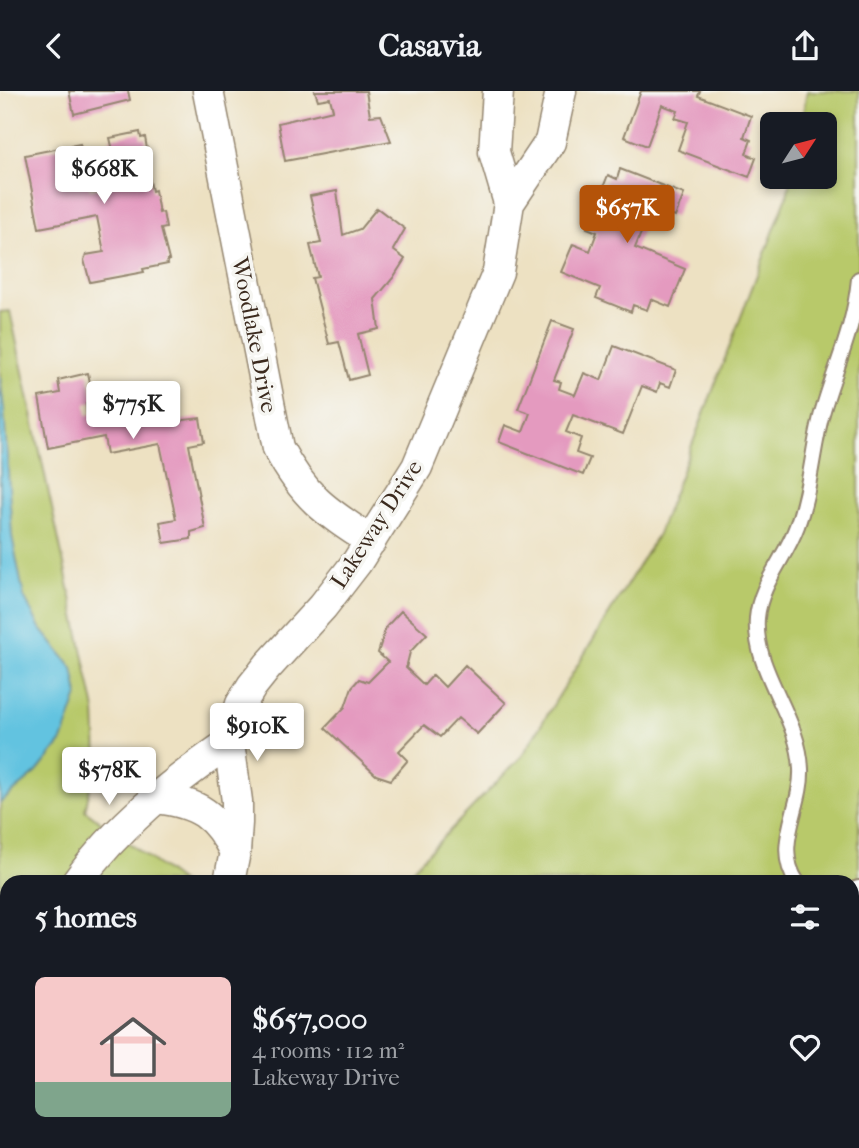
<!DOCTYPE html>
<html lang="en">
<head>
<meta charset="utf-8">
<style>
	body { margin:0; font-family:"IM FELL French Canon",serif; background:#242831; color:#f1f3f6; height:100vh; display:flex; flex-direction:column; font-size:26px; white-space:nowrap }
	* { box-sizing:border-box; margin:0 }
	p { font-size:23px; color:#9ea1a6 }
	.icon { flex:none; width:38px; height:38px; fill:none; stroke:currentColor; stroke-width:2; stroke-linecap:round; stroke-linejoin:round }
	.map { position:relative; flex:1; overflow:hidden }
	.side { position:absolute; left:0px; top:784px; width:859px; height:273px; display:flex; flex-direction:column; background:#171b24; border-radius:21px 21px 0 0; box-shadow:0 4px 10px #0003 }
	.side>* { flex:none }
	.needle { width:46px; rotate:54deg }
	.controls { position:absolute; left:760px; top:21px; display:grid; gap:14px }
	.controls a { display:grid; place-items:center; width:77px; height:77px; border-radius:10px; background:#171b24; box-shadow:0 4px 10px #0003; font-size:35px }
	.price { position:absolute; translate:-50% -60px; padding:0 16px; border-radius:7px; background:#fff; color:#222; font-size:23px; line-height:46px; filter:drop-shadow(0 2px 4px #0008) }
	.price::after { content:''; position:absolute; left:50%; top:42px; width:21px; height:16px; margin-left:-10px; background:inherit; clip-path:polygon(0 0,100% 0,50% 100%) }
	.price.current { background:#b45309; color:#fff }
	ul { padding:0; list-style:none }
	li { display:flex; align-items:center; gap:21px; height:175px; padding:0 35px }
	li span { display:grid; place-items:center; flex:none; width:196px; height:140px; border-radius:10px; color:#555 }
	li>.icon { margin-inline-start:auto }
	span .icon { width:84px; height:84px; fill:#fffc; stroke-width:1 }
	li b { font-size:30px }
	h2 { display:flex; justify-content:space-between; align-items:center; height:84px; padding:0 35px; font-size:30px }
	header { display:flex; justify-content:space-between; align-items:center; height:91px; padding:0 35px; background:#171b24; font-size:32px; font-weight:700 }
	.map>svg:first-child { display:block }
	.green { fill:#b8c96b; stroke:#7a7a44; stroke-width:2 }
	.forest { fill:#92ad5f; stroke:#666c3e; stroke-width:2 }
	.water { fill:#62c3e0; stroke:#4e767f; stroke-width:2 }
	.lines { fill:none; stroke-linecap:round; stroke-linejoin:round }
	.river { stroke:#62c3e0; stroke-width:44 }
	.building { fill:#e49abf }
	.service-casing { stroke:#948670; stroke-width:18 }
	.minor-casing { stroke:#948670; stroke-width:33 }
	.service { stroke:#fff; stroke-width:14 }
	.minor { stroke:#fff; stroke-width:30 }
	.labels { text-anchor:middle; stroke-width:7; stroke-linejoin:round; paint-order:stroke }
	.street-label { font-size:23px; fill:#3b2a1e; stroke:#f6f6f2 }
</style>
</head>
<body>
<header><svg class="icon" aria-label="back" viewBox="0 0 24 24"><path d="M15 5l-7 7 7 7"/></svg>Casavia<svg class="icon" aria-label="share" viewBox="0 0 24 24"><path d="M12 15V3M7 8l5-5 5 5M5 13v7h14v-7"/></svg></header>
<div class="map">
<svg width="859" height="1057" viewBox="0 0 859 1057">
	<rect width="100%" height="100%" fill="#f6f6f2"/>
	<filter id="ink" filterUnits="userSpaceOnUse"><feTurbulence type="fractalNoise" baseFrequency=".0143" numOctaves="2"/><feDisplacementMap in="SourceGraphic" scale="14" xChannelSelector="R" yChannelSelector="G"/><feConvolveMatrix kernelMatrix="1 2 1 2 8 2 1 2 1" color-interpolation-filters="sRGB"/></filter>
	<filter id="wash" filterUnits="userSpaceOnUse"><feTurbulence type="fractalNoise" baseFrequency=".00686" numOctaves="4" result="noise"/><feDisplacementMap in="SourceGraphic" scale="28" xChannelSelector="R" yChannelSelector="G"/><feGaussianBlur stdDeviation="1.57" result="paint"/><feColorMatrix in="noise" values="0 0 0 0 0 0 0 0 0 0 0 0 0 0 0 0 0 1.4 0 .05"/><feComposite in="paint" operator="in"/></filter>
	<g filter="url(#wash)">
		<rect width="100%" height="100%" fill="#ede1c2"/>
		<!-- green -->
		<path class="green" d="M807 0H859V1057H0V221L10 220 95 619 97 669 85 719 181 791H7V1050H852V791H400L522 665 658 443 787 105 791 86H824V33H801Z"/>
		<!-- forest -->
		<path class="forest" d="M859 799V953L852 956V802Z
			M859 994V1057H745L749 1050H852V996Z
			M24 1050H664L652 1057H20Z"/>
		<!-- water -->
		<path class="water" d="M0 285 4 318 12 445 24 506 40 537 73 577 78 604 62 650 37 681 0 712Z"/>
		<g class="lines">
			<!-- river -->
			<path class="river" d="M852 908 859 906
				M434 1057 462 1050"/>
		</g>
		<g id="blocks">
			<!-- building -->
			<path class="building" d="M69 0H128L130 9 74 23Z
				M315 0H366L370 25 381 24 391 50 285 70 278 32 333 19 330 7 318 9Z
				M641 0H700L698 5 751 25 744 46 751 49 746 63 756 67 749 86 678 59 688 31 675 27 678 20 662 14 647 55 624 46Z
				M140 41 141 47 145 46 148 64 145 65 152 100 155 99 159 122 163 121 166 137 161 138 169 169H167L168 173 143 178 144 181 90 191 84 169 86 164 104 161 97 126 39 137 25 64 80 53 90 99 121 93 110 47Z
				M620 78 684 103 675 126 651 117 635 157 685 178 670 216 651 208 647 219 633 214 631 221 596 207 600 197 561 181 573 153 590 160 597 141 587 137 608 84 617 88Z
				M337 100 343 144 360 138 377 117 405 138 393 159 405 168 393 187 375 208 379 238 358 243 368 284 349 289 339 251 329 253 312 187 318 186 310 154 321 152 310 105Z
				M552 230 574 238 554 289 561 291 559 298 575 304 584 282 601 289 614 255 676 279 670 296 660 292 657 301 642 295 623 343 573 324 566 341 581 347 576 362 590 367 583 384 499 351 505 334 523 341 530 322 518 318Z
				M88 282 94 310 86 313 87 324 139 313 137 305 161 300 163 308H168L170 319 175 317 177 330 200 327 204 351 189 354 205 437 191 441V448L164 452 160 431 176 428 160 353 107 363 104 346 48 357 39 306 60 302 58 289Z
				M401 520 427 543 410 561 406 577 424 594 433 584 445 596 465 574 506 612 477 643 458 627 440 646 424 634 399 660 408 669 391 689 376 684 325 637 345 616 352 596 359 588 368 591 388 571 378 562 386 536Z"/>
		</g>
	</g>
	<g filter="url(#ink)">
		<use href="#blocks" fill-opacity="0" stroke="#948670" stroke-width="2"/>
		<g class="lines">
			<!-- service casing -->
			<g class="service-casing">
				<path id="service" d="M797 791C772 755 803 716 801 678 799 624 753 581 757 527 760 493 786 466 797 435 810 400 812 362 821 326 834 278 854 240 859 188
					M852 799 859 797"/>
			</g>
			<!-- minor casing -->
			<g class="minor-casing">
				<path id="minor" d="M208 0 278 357C304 406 325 420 371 450
					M498 0 494 61 509 112
					M157 707C199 712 216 724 235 761
					M77 791C117 735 173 691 229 652
					M229 791 235 761 237 732V710L229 652 241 613 252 595 268 575 323 515 357 471 417 376 498 181 509 112 550 51 561 0
					M0 886 7 880
					M0 953 7 951"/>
			</g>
			<!-- service -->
			<use href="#service" class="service"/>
			<!-- minor -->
			<use href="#minor" class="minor"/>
		</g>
	</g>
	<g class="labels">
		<!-- street labels -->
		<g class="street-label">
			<text transform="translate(255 244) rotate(79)" y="8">Woodlake Drive</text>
			<text transform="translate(376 433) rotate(-57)" y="8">Lakeway Drive</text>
		</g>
	</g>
</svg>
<div class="controls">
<a><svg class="needle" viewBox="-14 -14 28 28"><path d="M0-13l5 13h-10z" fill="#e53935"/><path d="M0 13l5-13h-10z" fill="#9ea1a6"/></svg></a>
</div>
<b class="price" style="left:104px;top:115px">$668K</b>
<b class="price current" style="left:627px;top:154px">$657K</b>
<b class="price" style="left:133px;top:350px">$775K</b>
<b class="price" style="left:257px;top:672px">$910K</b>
<b class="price" style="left:109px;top:716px">$578K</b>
<section class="side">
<h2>5 homes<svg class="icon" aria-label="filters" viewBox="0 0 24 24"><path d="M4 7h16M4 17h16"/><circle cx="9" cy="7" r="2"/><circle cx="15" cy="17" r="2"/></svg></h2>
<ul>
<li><span style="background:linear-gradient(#f6c9c9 75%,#7fa58c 0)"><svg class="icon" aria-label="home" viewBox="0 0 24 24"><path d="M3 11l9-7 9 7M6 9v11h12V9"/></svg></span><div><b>$657,000</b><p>4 rooms · 112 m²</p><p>Lakeway Drive</p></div><svg class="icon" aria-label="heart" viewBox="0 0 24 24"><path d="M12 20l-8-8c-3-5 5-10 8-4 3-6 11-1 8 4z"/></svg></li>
</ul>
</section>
</div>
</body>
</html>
